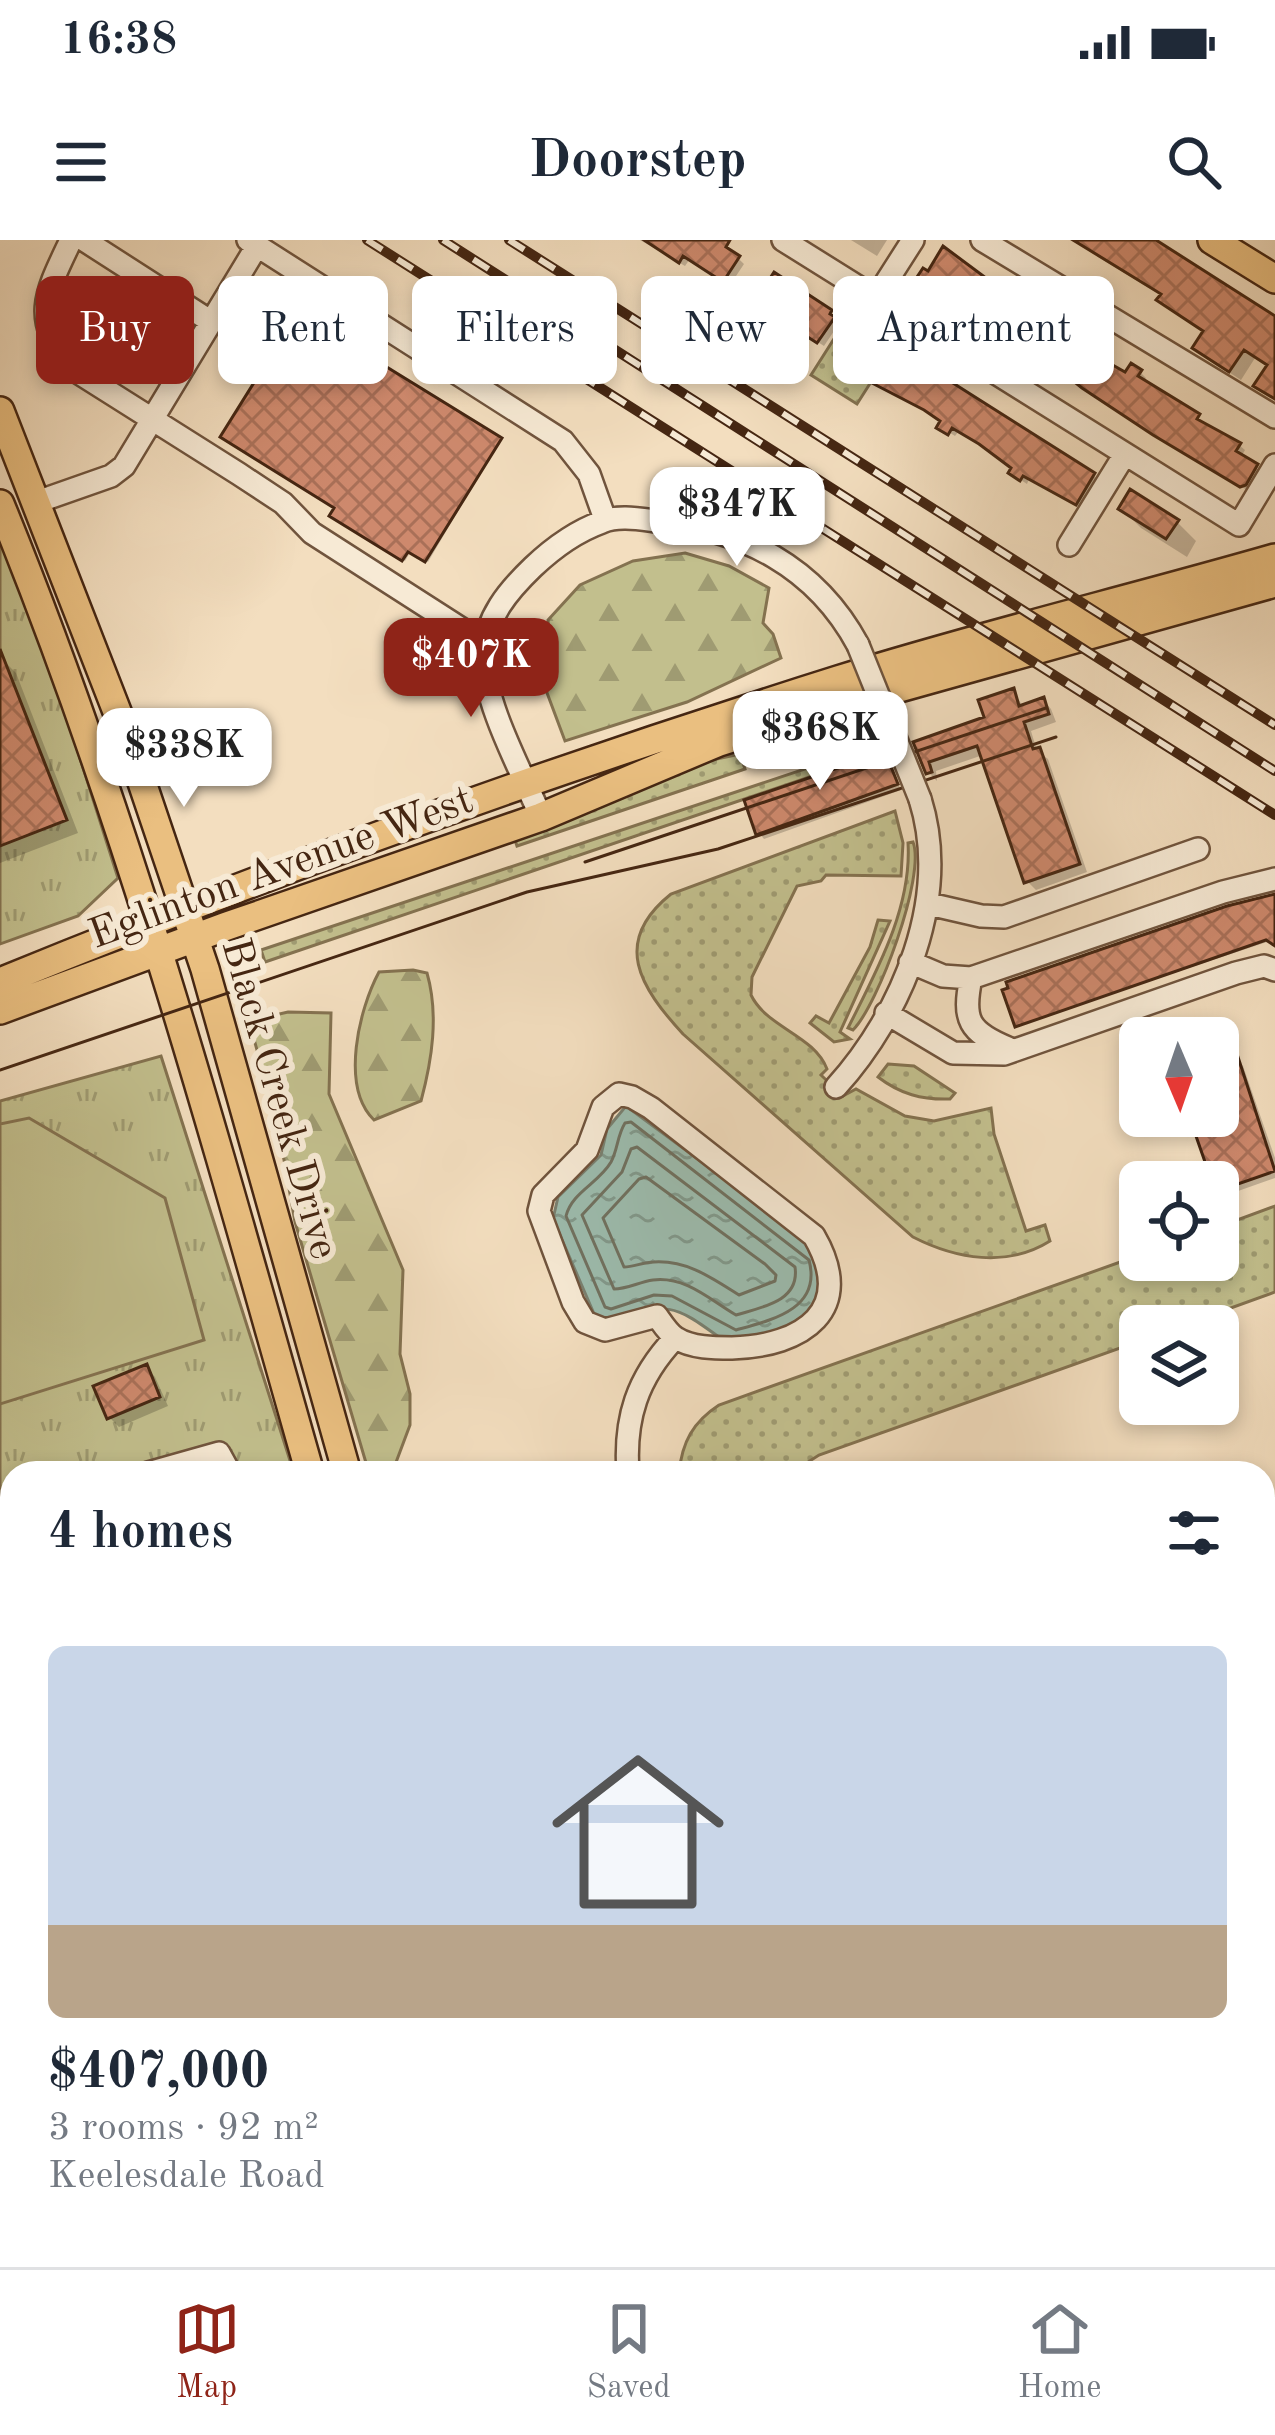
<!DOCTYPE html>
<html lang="en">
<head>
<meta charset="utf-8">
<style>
	body { margin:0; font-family:"Old Standard TT",serif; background:#f2f2f3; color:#1f2937; height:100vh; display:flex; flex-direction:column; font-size:45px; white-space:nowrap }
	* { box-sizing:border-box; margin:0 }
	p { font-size:39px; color:#747a83 }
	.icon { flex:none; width:66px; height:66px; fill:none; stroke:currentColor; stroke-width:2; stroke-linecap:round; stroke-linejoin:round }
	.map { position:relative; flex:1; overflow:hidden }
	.details { position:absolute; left:0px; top:1221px; width:1275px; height:807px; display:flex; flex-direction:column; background:#fff; border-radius:36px 36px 0 0; box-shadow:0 6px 18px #0003 }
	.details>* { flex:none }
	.guide { position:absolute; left:36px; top:36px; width:1203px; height:108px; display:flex; gap:24px }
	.needle { width:78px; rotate:178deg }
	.fabs { position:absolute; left:1119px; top:777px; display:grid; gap:24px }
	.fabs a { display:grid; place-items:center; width:120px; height:120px; border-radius:18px; background:#fff; box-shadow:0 6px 18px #0003; font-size:60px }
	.price { position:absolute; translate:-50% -102px; padding:0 27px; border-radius:24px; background:#fff; color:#222; font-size:39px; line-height:78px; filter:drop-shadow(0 3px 6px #0008) }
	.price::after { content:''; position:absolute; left:50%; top:72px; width:36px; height:27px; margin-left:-18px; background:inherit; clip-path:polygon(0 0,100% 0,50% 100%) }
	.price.active { background:#8f2418; color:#fff }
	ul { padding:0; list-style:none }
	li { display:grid; align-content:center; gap:24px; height:636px; padding:0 48px }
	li+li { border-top:3px solid #e0e1e3 }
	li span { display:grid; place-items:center; height:372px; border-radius:18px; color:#555 }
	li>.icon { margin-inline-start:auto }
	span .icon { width:216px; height:216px; fill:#fffc; stroke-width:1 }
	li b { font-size:51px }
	h2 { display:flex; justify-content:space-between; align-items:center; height:144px; padding:0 48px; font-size:51px }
	.tag { padding:0 42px; border-radius:18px; background:#fff; box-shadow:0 6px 18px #0003; font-size:42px; line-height:108px }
	.tag.active { background:#8f2418; color:#fff }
	.status { display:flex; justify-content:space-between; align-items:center; height:84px; padding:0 60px; background:#fff; direction:ltr }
	.status svg { height:33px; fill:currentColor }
	header { display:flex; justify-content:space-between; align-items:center; height:156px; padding:0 48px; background:#fff; font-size:54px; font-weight:800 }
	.dock { display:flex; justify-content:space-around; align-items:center; height:168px; border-top:3px solid #e0e1e3; background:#fff; font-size:33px; color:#747a83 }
	.dock a { display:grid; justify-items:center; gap:6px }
	.dock .active { color:#8f2418 }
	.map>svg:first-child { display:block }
	.grass { fill:url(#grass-dots); stroke:#847250; stroke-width:3 }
	.forest { fill:url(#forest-firs); stroke:#847250; stroke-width:3 }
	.park { fill:url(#park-tufts); stroke:#847250; stroke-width:3 }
	.pitch { fill:#c2bf8d; stroke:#847250; stroke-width:3 }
	.water { fill:url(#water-ripples); stroke:#798070; stroke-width:3 }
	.shadow { fill:#0003 }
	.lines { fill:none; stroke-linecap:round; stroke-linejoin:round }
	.shore { stroke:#707160; stroke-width:3 }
	.building { fill:url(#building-cross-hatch); stroke:#452612; stroke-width:3 }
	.minor-casing { stroke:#70543d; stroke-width:26 }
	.major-casing { stroke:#452612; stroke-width:32 }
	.minor { stroke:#f7ead5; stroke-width:21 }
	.major { stroke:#eabf80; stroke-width:27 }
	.tram { stroke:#452612; stroke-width:3 }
	.rail-casing { stroke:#452612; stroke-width:10 }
	.rail { stroke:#f7ead5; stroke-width:6; stroke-dasharray:18; stroke-linecap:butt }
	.minor-bridge-casing { stroke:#70543d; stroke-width:26; stroke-linecap:butt }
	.minor-bridge { stroke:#f7ead5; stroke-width:21 }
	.labels { text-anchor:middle; stroke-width:12; stroke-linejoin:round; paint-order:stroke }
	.street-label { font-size:42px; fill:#452612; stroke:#f7ead5 }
</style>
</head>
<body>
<div class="status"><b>16:38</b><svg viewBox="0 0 49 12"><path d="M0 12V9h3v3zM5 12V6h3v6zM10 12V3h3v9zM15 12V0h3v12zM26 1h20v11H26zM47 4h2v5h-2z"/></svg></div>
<header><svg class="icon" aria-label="menu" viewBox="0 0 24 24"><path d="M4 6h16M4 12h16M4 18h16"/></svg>Doorstep<svg class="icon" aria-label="search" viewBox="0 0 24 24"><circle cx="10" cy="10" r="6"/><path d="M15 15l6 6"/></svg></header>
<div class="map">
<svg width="1275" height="2027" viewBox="0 0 1275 2027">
	<defs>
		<pattern id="grass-dots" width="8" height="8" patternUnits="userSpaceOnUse" patternTransform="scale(3)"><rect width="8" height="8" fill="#c2bf8d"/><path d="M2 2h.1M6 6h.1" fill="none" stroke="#9f9b72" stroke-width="1.8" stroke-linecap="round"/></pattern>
		<pattern id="forest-firs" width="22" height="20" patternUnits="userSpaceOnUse" patternTransform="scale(3)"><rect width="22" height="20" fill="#c2bf8d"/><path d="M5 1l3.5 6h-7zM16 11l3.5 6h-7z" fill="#9f9b72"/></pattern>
		<pattern id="park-tufts" width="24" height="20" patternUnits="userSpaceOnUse" patternTransform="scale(3)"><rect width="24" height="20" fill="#c2bf8d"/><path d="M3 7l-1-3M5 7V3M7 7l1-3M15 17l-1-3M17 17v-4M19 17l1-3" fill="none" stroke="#9f9b72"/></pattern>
		<pattern id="water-ripples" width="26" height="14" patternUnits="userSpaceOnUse" patternTransform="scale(3)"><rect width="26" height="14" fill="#9cbcae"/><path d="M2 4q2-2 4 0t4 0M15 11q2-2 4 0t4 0" fill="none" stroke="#81998c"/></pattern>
		<pattern id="building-cross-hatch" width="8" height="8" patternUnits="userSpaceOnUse" patternTransform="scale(3)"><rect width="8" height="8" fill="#ce896d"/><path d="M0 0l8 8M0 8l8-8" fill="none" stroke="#a97058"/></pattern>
	</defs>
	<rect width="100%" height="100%" fill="#f3debf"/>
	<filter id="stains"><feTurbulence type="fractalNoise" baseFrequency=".00167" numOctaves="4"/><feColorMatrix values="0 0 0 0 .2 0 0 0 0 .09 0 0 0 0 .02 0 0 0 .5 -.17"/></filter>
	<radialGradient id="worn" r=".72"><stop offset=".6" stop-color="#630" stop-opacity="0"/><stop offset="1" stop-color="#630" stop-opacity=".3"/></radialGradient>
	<!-- grass -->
	<path class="grass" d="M858 61 904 90 857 164 811 135Z
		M874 506 877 514 265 722 261 710Z
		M740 514 745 529 517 606 514 597 684 526Z
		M895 571 903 603 901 636 826 635 821 641 797 646 752 737 751 755C767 788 814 795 827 829L821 835 843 856 856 849 905 876 934 881 991 868 994 894 1026 991 1045 985 1050 1001C1007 1028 956 1019 913 997L683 794C640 747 611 702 671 654Z
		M913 602C926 636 878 765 853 790L848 788C876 732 912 668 908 603Z
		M878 680 890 681 840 792 850 799 834 802 810 783 816 776 829 783 870 707Z
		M888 824 914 826 955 853 950 859C922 860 900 854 878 837Z
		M1275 966V1052L1181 1086H1140V1101L819 1215 791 1233H679C682 1202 693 1182 719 1165L1140 1015V1020H1218V987Z"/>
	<!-- forest -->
	<path class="forest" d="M685 313 729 326 769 348 763 383 773 394 781 418 687 462 565 501 540 434 550 416 548 380 580 345 633 321Z
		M413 730 427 733C439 775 432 820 421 861L374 880C340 847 359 769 379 732Z
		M288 772 331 773 329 854 403 1030 400 1114 410 1154V1185L392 1233H369L295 982 278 886 249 781Z"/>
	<!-- park -->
	<path class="park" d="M0 296 52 430 118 638 78 676 0 704Z
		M161 816 294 1233H12V1608L0 1607V861Z
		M0 1649 12 1654V1836L0 1841Z
		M420 2016H560L566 2027H429Z"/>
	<!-- pitch -->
	<path class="pitch" d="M29 878 165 958 204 1100 0 1164V884Z"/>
	<!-- water -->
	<path class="water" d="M626 866 794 990 822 1015C823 1090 787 1091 723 1100 671 1062 669 1062 608 1083L595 1076 553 979 558 957 601 915 607 889Z"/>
	<!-- shadow -->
	<path class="shadow" d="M640 0H719L744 24 730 45 690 19 685 26Z
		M851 0H887L877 16Z
		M1091 0H1151L1275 79V161L1257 146 1269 127 1255 118 1241 140 1207 118 1196 107 1205 93 1171 71 1160 60 1162 56 1098 17 1087 6Z
		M924 45 1009 58 1084 110 1096 112 1102 118 1100 121 1126 137 1140 132 1146 138 1143 143 1198 177 1202 185 1239 205 1245 210 1241 217 1262 232 1247 250 1111 167 1075 140 1071 133 995 93 991 85Z
		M830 72 838 85 824 106 807 95 803 101 794 95Z
		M894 110 1094 236 1099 241 1082 269 1029 239 1027 244 1018 238 1014 229 959 191 955 196 942 188 943 182Z
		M500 200 428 322 411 311 405 321 334 278 338 268Z
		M1122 269 1177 282 1196 301 1187 317 1141 288Z
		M3 420 16 433 78 593 0 623V421Z
		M1013 451 1024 468 1043 460 1051 469 1056 482 1031 491 1037 511 1048 519 1087 632 1036 650 1027 641 983 515 936 531 937 541 929 533 917 504 987 479Z
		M884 515 901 550 764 599 759 593Z
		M1275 657V704L1270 701 1017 785Z
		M1237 820 1243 826 1275 918V938L1224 956 1186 876H1218V827Z
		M146 1127 155 1137 168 1166 119 1187 110 1178Z
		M1275 1289V1544L1263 1548V1294Z
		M1268 1723 1275 1730V1852L1264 1856 1263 1726Z
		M1263 1878 1275 1884V1977L1263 1971Z
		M1275 1977V2027H1245L1252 2016H1263V1997Z
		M12 1999V2016H65L69 2027H0V2003Z
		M224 2016H294L272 2027H231Z
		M1040 2016H1165L1174 2025 1034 2027Z
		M114 2019 123 2027H96Z"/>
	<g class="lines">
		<!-- shore -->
		<path class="shore" d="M631 882 809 1020C822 1069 772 1080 736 1090L672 1056 654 1055 611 1069 605 1067 566 976C572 952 599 943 611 922 618 909 617 896 625 883Z
			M637 907 795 1027C800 1061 763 1067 736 1075 710 1060 686 1036 653 1040 639 1042 627 1049 614 1049L582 975 622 932 631 909Z
			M646 937 765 1024 776 1035 775 1041 739 1055C712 1038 687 1020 654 1022 643 1022 634 1027 624 1027L603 978 639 939Z"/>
	</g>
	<!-- building -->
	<path class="building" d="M644 0H730L726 7 740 16 723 42 683 16 679 23Z
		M1073 0H1156L1275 76V159L1253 146 1267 125 1244 110 1229 132 1192 108 1203 91 1156 60 1161 54Z
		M943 6 1053 88 1098 110 1095 115 1125 132 1131 123 1142 130 1138 136 1200 174 1197 179 1241 203 1236 211 1258 224 1246 245 1240 247 1153 195 1082 148 1066 135 1068 131 1038 113 1036 117 1017 106 986 88 989 83 915 40 923 28 928 31Z
		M774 32 832 70 830 74 835 77 817 103 800 92 796 97 785 90 789 82 756 60Z
		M70 41 142 88 126 112 62 70Z
		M260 49 502 198 425 322 408 312 402 321 329 276 334 268 220 197 288 88 250 64Z
		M893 105 1095 233 1076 265 1023 236 1020 241 1008 233 1011 228 979 204 952 188 948 195 936 188 940 181 924 170 870 142Z
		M1130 249 1179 280 1166 299 1118 269Z
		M0 409 67 580 0 606Z
		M1014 448 1019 466 1044 457 1049 474 1024 482 1033 509 1040 507 1080 624 1024 643 977 506 929 522 932 532 926 534 913 502 984 477 978 460Z
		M885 512 898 544 756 595 744 560Z
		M1275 654V706L1266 700 1015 787 1002 750 1008 748 1006 742 1227 666Z
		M1238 817 1275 931 1218 951V942H1212L1189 876H1218V824Z
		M147 1124 160 1157 107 1179 93 1146Z"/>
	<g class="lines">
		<!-- minor casing -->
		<g class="minor-casing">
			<path id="minor" d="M71 0C47 51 31 76 68 126L239 234 283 263 312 293 485 404
				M84 0 210 81
				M248 0 563 201 589 234 605 279
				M783 0 1239 285 1275 225
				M982 0 1275 177
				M876 58 913 0
				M37 262 111 236 124 226 257 6
				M1069 305 1125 214
				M541 577C522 532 482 461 484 413 486 377 508 351 533 327 552 309 577 291 602 282 617 275 640 279 656 281 743 289 816 327 858 405
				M929 664 981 676 1004 677 1198 609
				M910 722 943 736 971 738 1223 652 1275 639
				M971 738C962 780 969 792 1008 808
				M886 773 953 813 1004 814 1236 733 1264 726 1275 730
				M836 847C903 773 951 657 920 559
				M619 854 632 857 651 868 814 996C857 1070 803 1106 732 1108 715 1108 691 1108 676 1098 669 1094 662 1083 657 1076L605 1090 585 1082 573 1062 539 971 543 955 587 910 603 867Z
				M148 1233 219 1213 230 1233
				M628 1233C624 1179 637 1138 675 1098
				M1263 1273 1275 1269
				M1263 1676 1275 1670
				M0 1896 12 1899
				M164 2016 175 2027
				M816 2016 827 2027
				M1194 2016 1211 2027
				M248 2027 272 2016
				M373 2027 394 2016 400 2027
				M987 2027 993 2016"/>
		</g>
		<!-- major casing -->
		<g class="major-casing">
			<path id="major" d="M1212 0 1275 39
				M0 171 125 492 205 729 347 1233
				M0 264C129 580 217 906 310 1233
				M0 742C274 630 555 529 838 440 982 395 1129 360 1275 318
				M0 770 227 686 541 577 719 502 824 469 1275 343
				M654 2016 660 2027
				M694 2016 700 2027"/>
		</g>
		<!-- minor -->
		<use href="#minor" class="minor"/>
		<!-- major -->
		<use href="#major" class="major"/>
		<!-- tram -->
		<path class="tram" d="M585 622 1046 468
			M0 830 527 652 718 609 1056 497"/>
		<!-- rail casing -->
		<g class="rail-casing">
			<path id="rail" d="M367 0 1275 575
				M443 0 1275 531
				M509 0 1275 485"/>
		</g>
		<!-- rail -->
		<use href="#rail" class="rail"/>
		<!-- minor-bridge casing -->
		<g class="minor-bridge-casing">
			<path id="minor-bridge" d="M858 405 920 559"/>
		</g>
		<!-- minor-bridge -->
		<use href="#minor-bridge" class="minor-bridge"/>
	</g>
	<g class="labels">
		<!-- street labels -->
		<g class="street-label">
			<text transform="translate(280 625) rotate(-20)" y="15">Eglinton Avenue West</text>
			<text transform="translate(282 858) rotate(74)" y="15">Black Creek Drive</text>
		</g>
	</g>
	<rect width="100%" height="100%" filter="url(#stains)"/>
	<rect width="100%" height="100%" fill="url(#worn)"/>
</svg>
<div class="fabs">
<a><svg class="needle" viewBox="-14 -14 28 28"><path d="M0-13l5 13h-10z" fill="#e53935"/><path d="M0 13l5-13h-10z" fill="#747a83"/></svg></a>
<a><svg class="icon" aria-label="locate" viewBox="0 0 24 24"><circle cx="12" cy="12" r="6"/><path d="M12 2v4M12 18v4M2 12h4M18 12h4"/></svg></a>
<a><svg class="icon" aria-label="layers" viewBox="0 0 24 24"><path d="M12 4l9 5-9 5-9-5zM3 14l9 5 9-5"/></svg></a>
</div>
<b class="price" style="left:737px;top:329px">$347K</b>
<b class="price active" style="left:471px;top:480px">$407K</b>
<b class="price" style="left:820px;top:553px">$368K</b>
<b class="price" style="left:184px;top:570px">$338K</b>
<div class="guide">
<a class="tag active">Buy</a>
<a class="tag">Rent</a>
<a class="tag">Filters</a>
<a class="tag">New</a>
<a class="tag">Apartment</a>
</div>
<section class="details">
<h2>4 homes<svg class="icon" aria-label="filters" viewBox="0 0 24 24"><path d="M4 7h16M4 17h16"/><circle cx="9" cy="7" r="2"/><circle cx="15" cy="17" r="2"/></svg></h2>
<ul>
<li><span style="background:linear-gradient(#c9d6e8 75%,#b9a48a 0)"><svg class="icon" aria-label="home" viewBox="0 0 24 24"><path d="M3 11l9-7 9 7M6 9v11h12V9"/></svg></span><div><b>$407,000</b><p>3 rooms · 92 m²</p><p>Keelesdale Road</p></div></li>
</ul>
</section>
</div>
<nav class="dock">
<a class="active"><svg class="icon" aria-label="map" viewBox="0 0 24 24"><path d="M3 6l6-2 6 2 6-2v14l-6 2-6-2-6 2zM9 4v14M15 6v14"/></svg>Map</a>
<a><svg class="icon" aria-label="saved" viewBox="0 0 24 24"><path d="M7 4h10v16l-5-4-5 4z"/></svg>Saved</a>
<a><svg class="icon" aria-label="home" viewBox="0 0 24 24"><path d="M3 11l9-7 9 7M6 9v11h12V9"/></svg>Home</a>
</nav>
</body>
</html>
